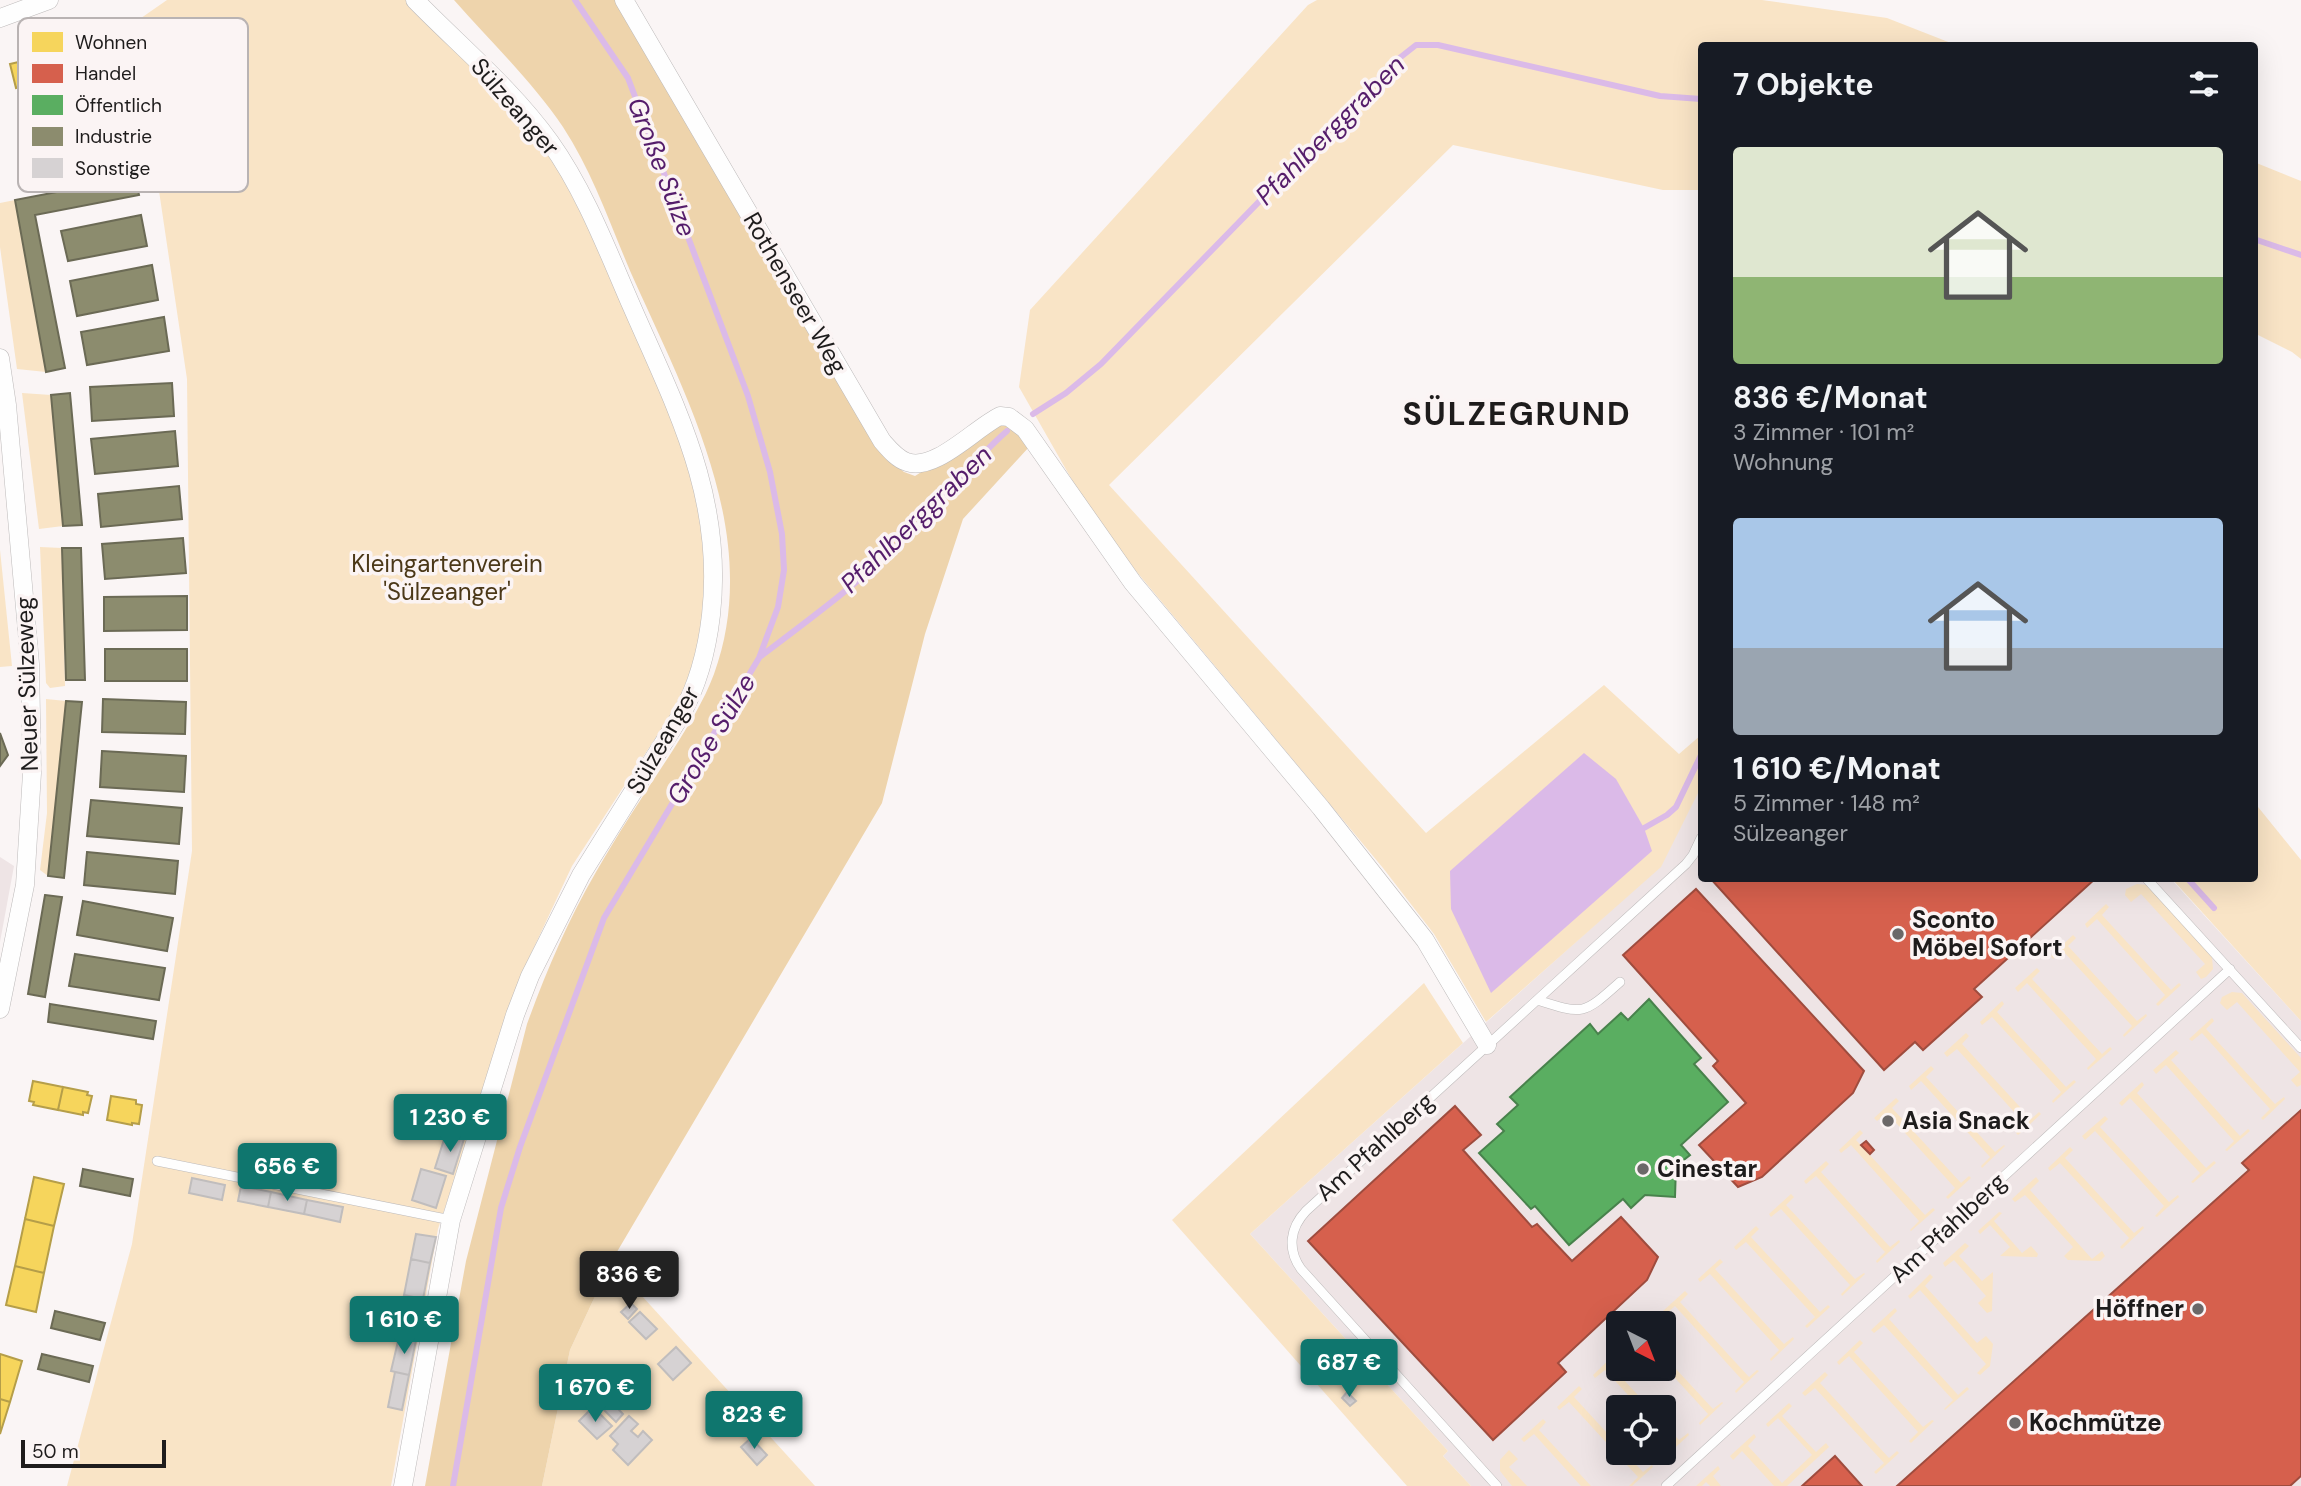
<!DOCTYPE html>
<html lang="de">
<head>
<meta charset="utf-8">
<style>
	body { margin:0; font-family:"DM Sans",sans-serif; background:#20242c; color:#f1f3f6; height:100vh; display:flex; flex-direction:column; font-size:26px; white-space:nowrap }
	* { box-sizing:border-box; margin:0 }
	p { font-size:23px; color:#9ea1a6 }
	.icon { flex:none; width:38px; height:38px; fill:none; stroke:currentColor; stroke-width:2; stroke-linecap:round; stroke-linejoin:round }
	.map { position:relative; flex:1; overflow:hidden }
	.side { position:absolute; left:1698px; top:42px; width:560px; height:840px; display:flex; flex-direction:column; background:#171b24; border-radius:7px; box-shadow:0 7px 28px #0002 }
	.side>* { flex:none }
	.needle { width:46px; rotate:138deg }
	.buttons { position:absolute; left:1606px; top:1311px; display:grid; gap:14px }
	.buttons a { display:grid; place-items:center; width:70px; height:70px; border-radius:7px; background:#171b24; box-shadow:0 7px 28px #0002; font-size:35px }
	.scale { position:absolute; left:21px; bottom:18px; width:145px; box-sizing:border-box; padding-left:7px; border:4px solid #1e1c1c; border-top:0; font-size:19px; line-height:24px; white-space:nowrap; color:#1e1c1c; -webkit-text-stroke:5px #fbf4f4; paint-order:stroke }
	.price { position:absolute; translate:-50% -60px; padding:0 16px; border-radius:7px; background:#0f766e; color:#fff; font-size:23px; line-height:46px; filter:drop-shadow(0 2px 4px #0008) }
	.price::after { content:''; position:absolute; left:50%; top:42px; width:21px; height:16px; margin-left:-10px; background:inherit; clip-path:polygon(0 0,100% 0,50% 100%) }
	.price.selected { background:#222; color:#fff }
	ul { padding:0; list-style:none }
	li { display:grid; align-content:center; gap:14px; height:371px; padding:0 35px }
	li span { display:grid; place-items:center; height:217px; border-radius:7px; color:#555 }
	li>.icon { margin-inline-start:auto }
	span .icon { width:126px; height:126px; fill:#fffc; stroke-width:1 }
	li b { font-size:30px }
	h2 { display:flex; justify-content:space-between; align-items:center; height:84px; padding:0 35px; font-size:30px }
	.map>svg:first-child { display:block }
	.built { fill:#eee4e5; fill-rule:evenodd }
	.green { fill:#f9e4c6 }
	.forest { fill:#eed4ac }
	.water { fill:#dbbae8 }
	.homes { fill:#f6d55c; stroke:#b59e49; stroke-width:2 }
	.shops { fill:#d6604d; stroke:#9f4c3e; stroke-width:2 }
	.public { fill:#5aae61; stroke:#48824c; stroke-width:2 }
	.industry { fill:#8c8c6e; stroke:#6b6a55; stroke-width:2 }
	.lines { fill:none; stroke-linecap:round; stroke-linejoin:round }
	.stream { stroke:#dbbae8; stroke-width:6 }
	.building { fill:#d6d2d3; stroke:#c0bdbd; stroke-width:2 }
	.service-casing { stroke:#bdbaba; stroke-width:10 }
	.minor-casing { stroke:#bdbaba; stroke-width:19 }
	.service { stroke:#fefefe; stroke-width:9 }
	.minor { stroke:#fefefe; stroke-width:18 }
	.poi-dot { fill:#6b6868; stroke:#fbf4f4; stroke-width:2.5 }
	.labels { text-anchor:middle; stroke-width:7; stroke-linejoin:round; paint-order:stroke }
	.street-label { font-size:24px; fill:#1e1c1c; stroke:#fbf4f4 }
	.park-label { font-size:24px; fill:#4b3818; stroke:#fbf4f4 }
	.poi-label { font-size:24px; font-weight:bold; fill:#1e1c1c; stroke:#fbf4f4; text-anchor:start }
	.water-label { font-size:26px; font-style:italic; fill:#551d6b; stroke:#fbf4f4 }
	.district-label { font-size:32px; font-weight:bold; letter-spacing:2px; fill:#1e1c1c; stroke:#fbf4f4 }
	.key { fill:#fbf4f4; stroke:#b9b3b3; stroke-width:2 }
	.key-label { font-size:19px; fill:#1e1c1c }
</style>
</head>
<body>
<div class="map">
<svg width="2301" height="1486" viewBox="0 0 2301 1486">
	<rect width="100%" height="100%" fill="#faf5f5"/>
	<!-- built -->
	<path class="built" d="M1701 787V878L2171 879 2301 1021V1486H1471L1443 1456 1448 1451 1250 1234 1616 906ZM1619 1323H1664V1368H1619ZM1619 1407H1664V1452H1619Z
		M0 857 14 866 0 942Z"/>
	<!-- green -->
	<path class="green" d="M167 0H407L514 107 554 159 590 232 676 428C710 518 720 623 673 711L572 866 522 973 438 1229 391 1486H67L132 1244 192 851 187 379 155 164 131 25Z
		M1317 0H1762L1887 18 1956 45 1701 46V190H1663L1453 145 1109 485 1426 833 1604 685 1679 754 1701 735V787L1661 867 1486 1022 1434 934 1383 868 1121 553 1076 487 1019 387 1030 310 1308 5Z
		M2254 162 2301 181V359L2292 352 2254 333Z
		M15 200 46 372 17 369 0 247V203Z
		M22 393 51 395 63 526 39 529Z
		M40 547 62 548 65 686 50 688 46 683Z
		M0 550 12 666 0 667Z
		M46 699 66 701 48 876 40 870 47 813Z
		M2254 802 2301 860V1021L2172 879 2254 878Z
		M2137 884 2147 885 2212 957 2213 969 2206 977 2201 979 2196 972 2205 964 2141 894 2131 902 2125 895 2126 889Z
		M2106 904 2109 907 2102 915 2171 990 2179 983 2181 985 2158 1006 2156 1004 2165 995 2097 919 2087 928 2085 924Z
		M2073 935 2076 938 2068 946 2137 1021 2146 1014 2147 1016 2124 1037 2123 1035 2132 1026 2063 951 2053 959 2051 956Z
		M2037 968 2040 971 2032 979 2102 1054 2110 1047 2112 1049 2088 1070 2087 1068 2096 1059 2027 983 2018 992 2015 988Z
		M1424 983 1463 1043 1250 1234 1448 1451 1443 1456 1471 1486H1407L1172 1220Z
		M2232 992 2242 993 2301 1058V1085L2297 1087 2291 1080 2300 1072 2237 1002 2227 1010 2220 1003 2222 997Z
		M2002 1001 2004 1004 1997 1012 2066 1087 2074 1080 2076 1082 2053 1103 2052 1101 2061 1092 1992 1017 1982 1025 1980 1022Z
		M2212 1018 2214 1021 2206 1029 2275 1104 2284 1097 2285 1099 2263 1120 2261 1118 2270 1109 2202 1033 2192 1041 2189 1039Z
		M1966 1033 1969 1036 1962 1044 2031 1119 2039 1112 2041 1114 2018 1135 2016 1133 2025 1124 1957 1049 1947 1057 1944 1053Z
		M2176 1050 2179 1053 2171 1060 2240 1136 2248 1129 2250 1131 2227 1151 2225 1150 2234 1141 2166 1065 2156 1074 2153 1070Z
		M1931 1066 1934 1069 1926 1077 1995 1152 2004 1145 2005 1146 1982 1168 1981 1166 1990 1157 1921 1081 1911 1090 1909 1086Z
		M2142 1082 2144 1085 2137 1093 2206 1168 2214 1161 2216 1163 2193 1183 2191 1182 2200 1173 2130 1098 2122 1106 2119 1103Z
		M1896 1098 1899 1101 1892 1108 1961 1183 1969 1176 1971 1178 1948 1199 1946 1197 1955 1188 1887 1113 1877 1121 1874 1118Z
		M2105 1116 2108 1119 2100 1127 2169 1202 2178 1195 2179 1197 2157 1217 2155 1216 2164 1206 2095 1131 2085 1140 2082 1136Z
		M1860 1130 1863 1133 1856 1140 1925 1215 1933 1208 1935 1210 1911 1231 1910 1230 1919 1221 1851 1145 1841 1153 1839 1150Z
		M2070 1147 2073 1150 2065 1158 2134 1233 2143 1226 2144 1228 2122 1249 2120 1247 2129 1238 2060 1163 2050 1171 2048 1168Z
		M1826 1161 1829 1164 1821 1172 1890 1247 1899 1240 1900 1242 1877 1263 1876 1261 1885 1252 1816 1176 1806 1184 1804 1181Z
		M2036 1177 2039 1181 2030 1190 2092 1259 2102 1251 2105 1256 2100 1261 2068 1260 2064 1256 2073 1247 2025 1195 2015 1202 2012 1199Z
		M1791 1194 1794 1197 1786 1205 1855 1279 1864 1273 1865 1274 1842 1296 1841 1294 1850 1285 1781 1209 1771 1217 1769 1214Z
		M1999 1212 2002 1213 1994 1221 2022 1253 2031 1246 2038 1254 2037 1257 2000 1256 2010 1247 1990 1225 1980 1234 1978 1231Z
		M1756 1226 1759 1229 1751 1237 1820 1312 1828 1305 1830 1307 1807 1328 1805 1326 1815 1317 1746 1242 1736 1250 1734 1247Z
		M1965 1243 1969 1246 1959 1256 1982 1281 1993 1272 1992 1311 1987 1313 1978 1303 1986 1296 1954 1260 1945 1267 1943 1263Z
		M1720 1259 1723 1262 1715 1269 1784 1344 1793 1337 1794 1339 1771 1361 1770 1359 1779 1350 1710 1274 1700 1282 1698 1279Z
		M611 1262 815 1486H542L570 1350Z
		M1930 1274 1933 1277 1925 1286 1977 1343 1986 1336 1993 1344 1990 1366 1980 1375 1977 1373 1986 1364 1920 1290 1910 1299 1908 1296Z
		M1685 1291 1688 1294 1680 1302 1749 1377 1757 1370 1759 1371 1736 1393 1735 1391 1744 1382 1675 1306 1665 1315 1663 1311Z
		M1895 1308 1897 1311 1889 1319 1958 1395 1967 1387 1969 1389 1945 1410 1944 1409 1953 1400 1884 1325 1874 1333 1871 1330Z
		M1860 1340 1863 1343 1854 1352 1923 1427 1932 1420 1934 1421 1911 1443 1909 1441 1918 1432 1849 1356 1839 1365 1837 1362Z
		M1615 1354 1618 1357 1610 1365 1649 1407H1639L1605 1370 1595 1378 1593 1375Z
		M1664 1356 1713 1409 1722 1402 1723 1403 1700 1425 1699 1423 1708 1414 1664 1366Z
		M1825 1372 1828 1375 1820 1383 1889 1458 1897 1451 1899 1453 1876 1474 1874 1472 1884 1463 1815 1388 1805 1396 1802 1393Z
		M1579 1386 1582 1389 1574 1397 1619 1446V1452L1625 1453 1643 1472 1652 1465 1653 1467 1632 1486H1629L1638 1477 1569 1402 1559 1410 1557 1407Z
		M1789 1403 1792 1406 1782 1416 1816 1452 1826 1443 1829 1447 1787 1486H1774L1742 1451 1733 1460 1730 1456 1754 1434 1756 1437 1748 1446 1782 1483 1812 1455 1778 1418 1768 1427 1766 1424Z
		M1543 1419 1546 1422 1539 1430 1591 1486H1581L1534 1434 1524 1442 1521 1439Z
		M1664 1424 1679 1440 1688 1433 1689 1435 1666 1456 1665 1454 1674 1446 1664 1435Z
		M1509 1450 1518 1459 1509 1467 1527 1486H1512L1500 1471V1460Z
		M1718 1466 1720 1469 1713 1476 1721 1486H1710L1706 1482 1702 1486H1696Z"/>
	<!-- forest -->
	<path class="forest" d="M454 0H616L888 459 904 472 915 476 995 426C1013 422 1019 434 1029 447L963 519 925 634 882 803 611 1262 570 1350 542 1486H425L466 1261 527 1024C546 972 568 920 596 872 620 830 647 790 673 750 688 726 704 701 714 674 764 537 686 396 631 273 610 224 592 171 563 127 532 81 490 41 454 0Z"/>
	<!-- water -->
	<path class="water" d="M1584 753 1616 779 1644 828 1652 851 1491 993 1451 909 1450 871Z"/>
	<!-- homes -->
	<path class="homes" d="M61 52 67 77 16 88 10 64Z
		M33 1081 63 1087 58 1110 33 1105 34 1102 29 1101Z
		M63 1087 88 1092 87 1095 92 1096 88 1113 83 1112V1115L58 1110Z
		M111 1096 136 1100V1104L142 1105 139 1124 132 1123V1125L107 1120Z
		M34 1177 64 1184 54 1226 25 1219Z
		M25 1219 54 1226 44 1273 15 1266Z
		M15 1266 44 1273 36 1312 6 1305Z
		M0 1354 22 1361 10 1402 0 1399Z
		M0 1399 10 1402 0 1434Z"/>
	<!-- shops -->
	<path class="shops" d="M1710 878H2096L1974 989 1982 997 1923 1050 1915 1042 1884 1070Z
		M1696 889 1864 1071 1853 1093 1762 1177 1738 1187 1699 1145 1746 1103 1713 1066 1718 1061 1623 955Z
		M1455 1106 1481 1135 1463 1150 1532 1227 1537 1224 1572 1261 1621 1217 1658 1257 1647 1280 1558 1363 1566 1372 1493 1440 1308 1241Z
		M2301 1110V1476L2290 1486H1897L2249 1170 2242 1163Z
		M1866 1141 1874 1150 1870 1154 1861 1145Z
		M1835 1456 1862 1486H1802Z"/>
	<!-- public -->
	<path class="public" d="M1649 999 1701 1058 1694 1064 1728 1102 1681 1145 1690 1155 1676 1166 1675 1197 1645 1195 1631 1208 1623 1199 1569 1245 1535 1206 1531 1209 1479 1153 1504 1131 1497 1124 1518 1105 1510 1097 1590 1024 1598 1034 1621 1013 1628 1020Z"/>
	<!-- industry -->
	<path class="industry" d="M135 177 139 195 35 215 65 368 46 372 15 200Z
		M141 215 147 246 68 261 61 231Z
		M152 265 158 300 77 316 70 281Z
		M164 317 169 351 87 365 81 332Z
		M172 383 174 416 92 421 90 387Z
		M70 393 82 525 63 526 51 395Z
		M175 431 178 466 95 474 91 439Z
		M179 486 182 519 101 527 98 494Z
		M183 538 186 573 105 579 102 544Z
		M62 548H81L85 680H66Z
		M187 596V630L104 631V597Z
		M105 649H187V681H105Z
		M103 699 186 702 185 734 102 732Z
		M66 701 82 702 64 878 48 876Z
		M0 733 8 755 0 766Z
		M102 751 186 756 184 792 100 787Z
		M91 800 182 808 179 844 87 836Z
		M87 852 178 861 175 894 84 885Z
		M45 895 62 897 45 997 28 994Z
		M83 901 173 918 167 951 77 935Z
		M75 954 165 968 159 1000 69 986Z
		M50 1004 156 1021 153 1039 48 1022Z
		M83 1169 133 1179 130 1196 80 1186Z
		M55 1311 105 1323 100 1340 51 1328Z
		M42 1354 93 1366 89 1382 38 1369Z"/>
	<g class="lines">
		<!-- stream -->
		<path class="stream" d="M2254 239 2301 255
			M1033 414 1066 393 1101 364 1397 60 1416 45H1438L1660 96 1701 99
			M761 656C810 619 859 583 903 540 939 505 969 464 1007 431
			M1644 828 1667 815 1676 807 1701 755
			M2187 878 2214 908
			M453 1486 501 1208 520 1147 604 918 759 658 778 607 784 570 782 534 770 472 748 396 628 78 575 0"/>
	</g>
	<!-- building -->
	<path class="building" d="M446 1133 464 1139 453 1174 435 1168Z
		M421 1169 446 1176 436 1208 412 1200Z
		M192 1178 225 1185 222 1200 189 1193Z
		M241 1186 271 1192 268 1207 238 1201Z
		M271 1192 307 1200 304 1214 268 1207Z
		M307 1200 343 1207 340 1222 304 1214Z
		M416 1234 436 1237 430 1263 411 1259Z
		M411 1259 430 1263 423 1299 404 1295Z
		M404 1295 423 1299 417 1326 398 1322Z
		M631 1303 637 1309 628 1319 621 1312Z
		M640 1312 657 1329 646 1339 629 1322Z
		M399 1337 416 1340 409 1375 391 1371Z
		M676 1347 691 1363 673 1380 658 1364Z
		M395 1372 409 1375 402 1410 388 1407Z
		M1347 1392 1356 1401 1350 1406 1342 1398Z
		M604 1394 623 1414 616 1422 596 1402Z
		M721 1399 731 1410 720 1420 710 1409Z
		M589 1411 596 1418 600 1414 612 1426 597 1439 579 1421Z
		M629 1416 638 1424 631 1431 638 1437 643 1431 652 1440 628 1465 613 1450 618 1444 610 1436Z
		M751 1438 767 1455 757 1465 741 1447Z"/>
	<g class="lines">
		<!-- service casing -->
		<g class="service-casing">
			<path id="service" d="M2146 878 2301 1048
				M1537 1000C1584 1015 1583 1015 1620 982
				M157 1161 451 1220
				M1497 1486 1301 1269C1287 1249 1290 1228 1306 1211L1686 864 1693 855 1701 838
				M1666 1486 2230 969"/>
		</g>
		<!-- minor casing -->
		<g class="minor-casing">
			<path id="minor" d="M624 0 882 441C889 449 897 459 907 462 935 472 975 428 1000 416L1009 417 1025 429 1133 583 1321 808 1425 940 1487 1045
				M0 18 49 0
				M0 358 7 405 30 664 32 773 25 885 0 1009
				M403 1486 451 1220 515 1015 530 976 581 875 681 715C699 683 707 650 711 615 724 498 677 410 632 307 608 252 585 191 550 142 512 89 460 46 415 0"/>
		</g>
		<!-- service -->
		<use href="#service" class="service"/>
		<!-- minor -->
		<use href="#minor" class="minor"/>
	</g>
	<!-- markers -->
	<g class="poi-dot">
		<circle cx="1898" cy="934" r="7"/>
		<circle cx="1888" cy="1121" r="7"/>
		<circle cx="1643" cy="1169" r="7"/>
		<circle cx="2198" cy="1309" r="7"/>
		<circle cx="2015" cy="1423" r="7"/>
	</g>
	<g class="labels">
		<!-- street labels -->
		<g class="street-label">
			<text transform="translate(515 107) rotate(49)" y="8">Sülzeanger</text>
			<text transform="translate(795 293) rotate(60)" y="8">Rothenseer Weg</text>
			<text transform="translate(27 684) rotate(-92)" y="8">Neuer Sülzeweg</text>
			<text transform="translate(663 740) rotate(-60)" y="8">Sülzeanger</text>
			<text transform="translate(1375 1147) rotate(-42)" y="8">Am Pfahlberg</text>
			<text transform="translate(1948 1228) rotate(-43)" y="8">Am Pfahlberg</text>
		</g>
		<!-- park labels -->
		<g class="park-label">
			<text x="447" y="572">Kleingartenverein<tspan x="447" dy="28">'Sülzeanger'</tspan></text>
		</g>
		<!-- poi labels -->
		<g class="poi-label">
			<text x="1912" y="928">Sconto<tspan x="1912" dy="28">Möbel Sofort</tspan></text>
			<text x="1902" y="1129">Asia Snack</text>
			<text x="1657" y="1177">Cinestar</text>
			<text x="2184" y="1317" text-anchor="end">Höffner</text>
			<text x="2029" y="1431">Kochmütze</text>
		</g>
		<!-- water labels -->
		<g class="water-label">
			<text transform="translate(1330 130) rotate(-45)" y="9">Pfahlberggraben</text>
			<text transform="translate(662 167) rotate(69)" y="9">Große Sülze</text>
			<text transform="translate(916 519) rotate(-44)" y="9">Pfahlberggraben</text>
			<text transform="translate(711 739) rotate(-59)" y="9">Große Sülze</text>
		</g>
		<!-- district labels -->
		<g class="district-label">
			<text x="1517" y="425">SÜLZEGRUND</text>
		</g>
	</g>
	<!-- legend -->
	<rect x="18" y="18" width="230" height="174" rx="10" class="key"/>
	<rect x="32" y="32" width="31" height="20" fill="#f6d55c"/>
	<rect x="32" y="64" width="31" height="19" fill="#d6604d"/>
	<rect x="32" y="95" width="31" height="20" fill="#5aae61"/>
	<rect x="32" y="127" width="31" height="19" fill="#8c8c6e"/>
	<rect x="32" y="158" width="31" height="20" fill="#d6d2d3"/>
	<g class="key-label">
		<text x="75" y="49">Wohnen</text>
		<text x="75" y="80">Handel</text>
		<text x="75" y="112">Öffentlich</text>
		<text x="75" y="143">Industrie</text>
		<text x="75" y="175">Sonstige</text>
	</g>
</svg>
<div class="buttons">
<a><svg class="needle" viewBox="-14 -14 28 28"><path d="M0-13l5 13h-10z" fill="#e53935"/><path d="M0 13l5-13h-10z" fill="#9ea1a6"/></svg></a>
<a><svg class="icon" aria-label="locate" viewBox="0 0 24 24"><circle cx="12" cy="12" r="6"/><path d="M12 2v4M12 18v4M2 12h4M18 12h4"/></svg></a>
</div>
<div class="scale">50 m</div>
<b class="price" style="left:450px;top:1154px">1 230 €</b>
<b class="price" style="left:287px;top:1203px">656 €</b>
<b class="price selected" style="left:629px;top:1311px">836 €</b>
<b class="price" style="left:404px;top:1356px">1 610 €</b>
<b class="price" style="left:1349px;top:1399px">687 €</b>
<b class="price" style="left:595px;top:1424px">1 670 €</b>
<b class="price" style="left:754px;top:1451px">823 €</b>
<section class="side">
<h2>7 Objekte<svg class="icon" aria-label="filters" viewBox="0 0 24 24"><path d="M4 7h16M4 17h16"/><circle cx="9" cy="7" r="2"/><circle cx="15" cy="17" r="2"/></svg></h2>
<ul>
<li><span style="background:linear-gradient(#dfe7d0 60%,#8fb573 0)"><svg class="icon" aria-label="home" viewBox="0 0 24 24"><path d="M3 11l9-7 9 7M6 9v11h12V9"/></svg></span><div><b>836 €/Monat</b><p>3 Zimmer · 101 m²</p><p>Wohnung</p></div></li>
<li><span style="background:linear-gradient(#a9c7e8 60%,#9aa5b1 0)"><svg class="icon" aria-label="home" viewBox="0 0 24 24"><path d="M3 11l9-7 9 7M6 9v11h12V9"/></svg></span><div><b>1 610 €/Monat</b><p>5 Zimmer · 148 m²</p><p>Sülzeanger</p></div></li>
</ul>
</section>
</div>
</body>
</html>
